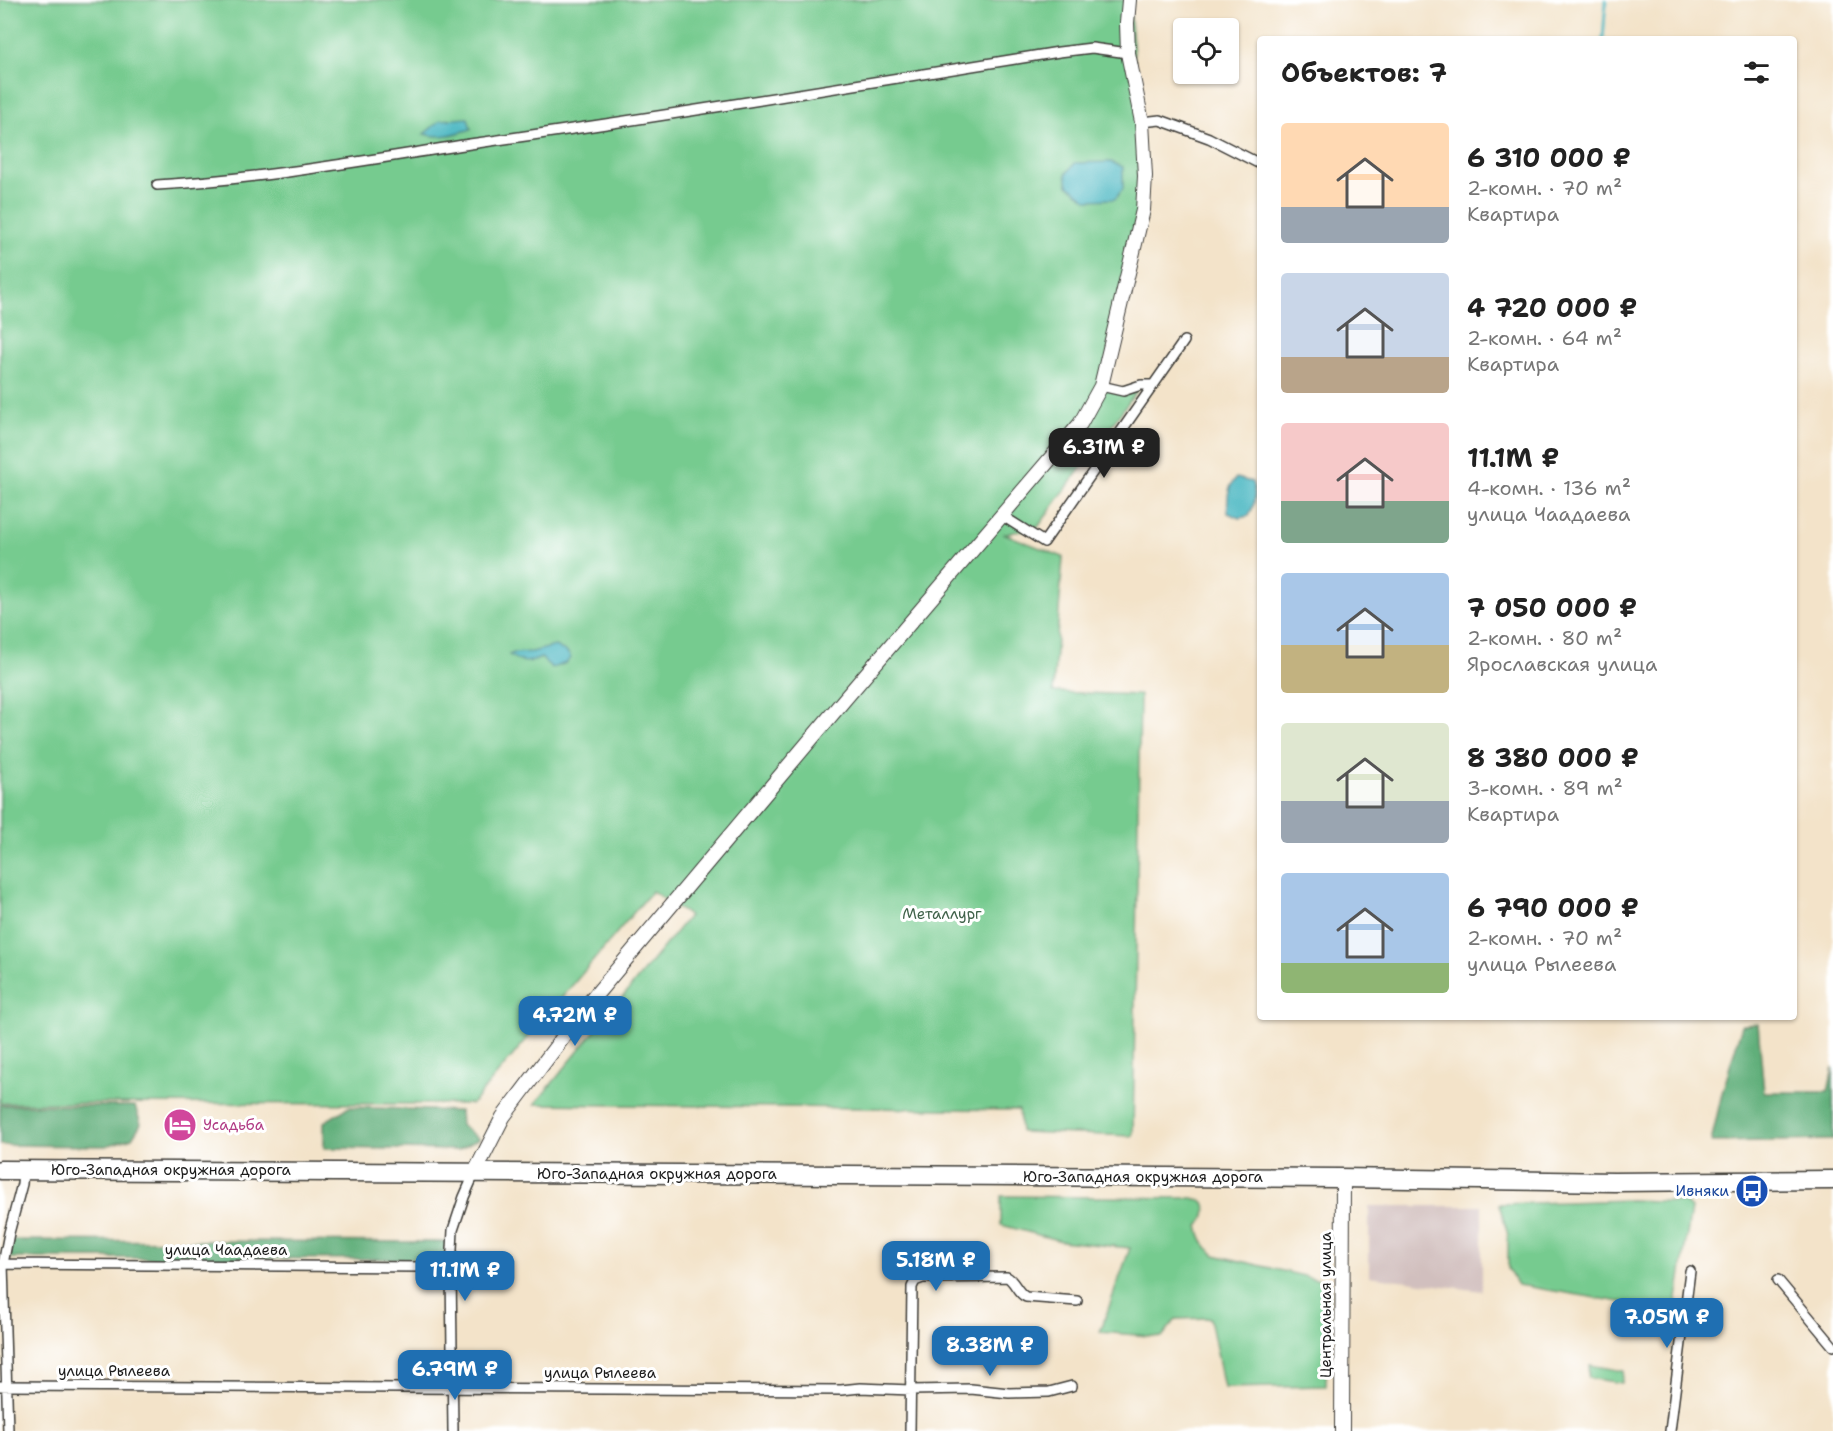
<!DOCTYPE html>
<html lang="ru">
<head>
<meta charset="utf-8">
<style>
	body { margin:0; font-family:"Shantell Sans",sans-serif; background:#f6f6f6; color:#222; height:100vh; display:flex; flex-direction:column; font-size:22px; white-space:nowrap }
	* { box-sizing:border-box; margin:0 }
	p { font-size:20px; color:#767676 }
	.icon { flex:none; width:33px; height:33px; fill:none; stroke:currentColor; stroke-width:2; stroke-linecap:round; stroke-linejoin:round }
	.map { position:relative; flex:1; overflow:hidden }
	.sheet { position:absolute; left:1257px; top:36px; width:540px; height:984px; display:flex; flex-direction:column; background:#fff; border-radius:6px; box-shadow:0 2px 4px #0004 }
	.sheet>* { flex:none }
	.tools { position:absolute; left:1173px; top:18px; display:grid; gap:12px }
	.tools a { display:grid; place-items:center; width:66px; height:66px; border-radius:6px; background:#fff; box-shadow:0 2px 4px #0004; font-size:30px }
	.price { position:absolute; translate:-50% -51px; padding:0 14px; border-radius:12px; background:#1f6fb2; color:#fff; font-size:20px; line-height:39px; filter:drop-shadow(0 2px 3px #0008) }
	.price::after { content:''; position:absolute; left:50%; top:36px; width:18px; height:14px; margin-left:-9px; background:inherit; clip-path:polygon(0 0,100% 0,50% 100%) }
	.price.current { background:#222; color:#fff }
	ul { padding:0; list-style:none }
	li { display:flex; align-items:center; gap:18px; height:150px; padding:0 24px }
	li span { display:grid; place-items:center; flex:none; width:168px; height:120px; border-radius:6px; color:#555 }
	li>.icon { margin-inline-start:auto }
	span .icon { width:72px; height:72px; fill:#fffc; stroke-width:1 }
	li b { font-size:26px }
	h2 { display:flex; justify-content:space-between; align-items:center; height:72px; padding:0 24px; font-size:26px }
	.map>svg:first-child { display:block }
	.industrial { fill:#d1bfbe }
	.green { fill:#76cb8f; stroke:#497456; stroke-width:1.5 }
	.forest { fill:#60af7a; stroke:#3e664b; stroke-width:1.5 }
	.water { fill:#47b6c1; stroke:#32696e; stroke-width:1.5 }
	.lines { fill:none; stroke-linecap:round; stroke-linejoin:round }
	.stream { stroke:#47b6c1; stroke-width:3 }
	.street-casing { stroke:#3c3a36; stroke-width:12 }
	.secondary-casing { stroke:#3c3a36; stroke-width:16 }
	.highway-casing { stroke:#3c3a36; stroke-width:21 }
	.street { stroke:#fff; stroke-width:9 }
	.secondary { stroke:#fff; stroke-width:14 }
	.highway { stroke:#fff; stroke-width:18 }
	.labels { text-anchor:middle; stroke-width:6; stroke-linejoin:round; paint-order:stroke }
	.park-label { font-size:15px; fill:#40624a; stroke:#fff }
	.hotel-label { font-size:15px; fill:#b23c85; stroke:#fff; text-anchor:start }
	.street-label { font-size:15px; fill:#1c1c1c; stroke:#fff }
	.transit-label { font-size:15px; fill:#164399; stroke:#fff; text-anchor:end }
</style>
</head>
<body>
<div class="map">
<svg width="1833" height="1431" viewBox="0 0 1833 1431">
	<rect width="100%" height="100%" fill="#fff"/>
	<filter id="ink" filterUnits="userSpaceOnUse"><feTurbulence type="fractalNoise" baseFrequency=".0167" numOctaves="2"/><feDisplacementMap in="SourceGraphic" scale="12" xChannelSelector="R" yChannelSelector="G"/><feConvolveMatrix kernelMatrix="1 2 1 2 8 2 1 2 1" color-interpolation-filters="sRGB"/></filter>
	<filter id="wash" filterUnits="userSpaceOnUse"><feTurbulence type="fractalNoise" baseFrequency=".008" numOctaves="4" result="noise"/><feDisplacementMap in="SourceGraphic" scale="24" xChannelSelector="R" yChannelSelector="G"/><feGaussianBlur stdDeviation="1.35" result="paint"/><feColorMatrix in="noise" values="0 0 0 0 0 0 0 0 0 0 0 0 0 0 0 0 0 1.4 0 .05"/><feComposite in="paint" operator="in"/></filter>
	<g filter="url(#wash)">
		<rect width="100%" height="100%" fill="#f3e3c9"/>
		<!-- industrial -->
		<path class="industrial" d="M1369 1206H1482V1291L1369 1276Z"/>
		<!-- green -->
		<path class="green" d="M0 0H1129L1145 176 1101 385 1122 391 1141 385 1038 527 1005 534 1063 557 1053 692 1140 695 1133 1136 1021 1132 1019 1110 535 1104 689 916 652 891 472 1104 0 1103Z
			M1001 1196 1193 1198 1204 1202C1208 1210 1205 1220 1198 1226 1201 1239 1205 1247 1215 1255L1330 1282 1326 1386 1224 1388 1210 1318 1176 1319 1162 1337 1100 1332 1130 1248 1061 1241 1001 1225Z
			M1631 1200 1685 1202 1691 1209 1675 1311 1518 1285 1508 1269V1235L1499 1204Z
			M1590 1365 1624 1371 1622 1383 1588 1378Z"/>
		<!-- forest -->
		<path class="forest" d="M1758 1024 1764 1092H1828L1833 1068V1140L1711 1142 1722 1093 1742 1025Z
			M0 1105 135 1106 141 1124 132 1138 106 1146 0 1145Z
			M349 1107 460 1111 461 1125 479 1139 458 1150 324 1148V1122Z
			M11 1240 447 1242V1259L9 1258Z"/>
		<!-- water -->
		<path class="water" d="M468 118 471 129C455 134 440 139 424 134L441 120Z
			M1111 162 1123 167V189L1115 199 1088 200 1068 185 1066 174 1075 163Z
			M1236 478 1252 482C1257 494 1255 504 1249 516L1239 518 1228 513C1227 500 1227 487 1236 478Z
			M555 646 567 652 571 658 566 663 552 668 541 658C528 664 521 663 509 655L514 653 532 652Z"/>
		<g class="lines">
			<!-- stream -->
			<path class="stream" d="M1603 39 1606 0"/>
		</g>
	</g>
	<g filter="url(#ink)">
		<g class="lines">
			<!-- street casing -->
			<g class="street-casing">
				<path id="street" d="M1142 122 1160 120 1209 138 1260 164
					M157 185C262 179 367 160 470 144 667 116 863 84 1059 52L1092 48 1128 53
					M1101 386 1123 391 1141 385H1153
					M1001 515 1044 542 1184 341
					M0 1264 422 1267 451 1270
					M1778 1280 1833 1346
					M0 1386 841 1390 860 1388 911 1390 971 1389 1009 1393 1049 1392 1072 1386
					M8 1431 3 1264 9 1233 22 1184 23 1170
					M453 1431 451 1270 453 1230 464 1197 475 1172
					M910 1431 912 1287 915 1281 923 1278 1007 1277C1015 1281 1017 1293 1026 1297L1077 1301
					M1670 1431 1690 1271"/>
			</g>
			<!-- secondary casing -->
			<g class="secondary-casing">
				<path id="secondary" d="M475 1172 503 1117 589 1003 844 700 1080 424 1101 386 1143 210 1145 176 1142 122 1128 53 1127 23 1129 0
					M1342 1431 1343 1178"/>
			</g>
			<!-- highway casing -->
			<g class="highway-casing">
				<path id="highway" d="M0 1170 1339 1178 1614 1182 1833 1180"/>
			</g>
			<!-- street -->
			<use href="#street" class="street"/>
			<!-- secondary -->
			<use href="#secondary" class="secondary"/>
			<!-- highway -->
			<use href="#highway" class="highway"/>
		</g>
	</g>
	<!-- icons -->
	<defs>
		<g id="hotel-disc" transform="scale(1.725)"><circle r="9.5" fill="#d1479c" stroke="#fff"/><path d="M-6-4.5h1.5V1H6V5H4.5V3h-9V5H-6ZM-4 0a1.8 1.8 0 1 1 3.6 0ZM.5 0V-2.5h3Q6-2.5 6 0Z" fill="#fff"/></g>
		<g id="bus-disc" transform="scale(1.725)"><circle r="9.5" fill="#1a4fb4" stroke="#fff"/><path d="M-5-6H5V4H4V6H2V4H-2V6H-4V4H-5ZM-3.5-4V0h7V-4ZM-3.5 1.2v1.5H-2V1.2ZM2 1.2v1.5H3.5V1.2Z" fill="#fff"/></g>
	</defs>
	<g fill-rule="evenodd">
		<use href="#hotel-disc" x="180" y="1125"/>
		<use href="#bus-disc" x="1752" y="1191"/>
	</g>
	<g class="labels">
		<!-- park labels -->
		<g class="park-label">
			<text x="942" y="919">Металлург</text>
		</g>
		<!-- hotel labels -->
		<g class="hotel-label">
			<text x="203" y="1130">Усадьба</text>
		</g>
		<!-- street labels -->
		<g class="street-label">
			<text x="171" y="1175">Юго-Западная окружная дорога</text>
			<text x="657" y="1179">Юго-Западная окружная дорога</text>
			<text x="1143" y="1182">Юго-Западная окружная дорога</text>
			<text x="226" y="1255">улица Чаадаева</text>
			<text transform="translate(1326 1305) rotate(-90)" y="5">Центральная улица</text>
			<text x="114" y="1376">улица Рылеева</text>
			<text x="600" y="1378">улица Рылеева</text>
		</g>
		<!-- transit labels -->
		<g class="transit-label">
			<text x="1729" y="1196">Ивняки</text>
		</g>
	</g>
</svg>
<div class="tools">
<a><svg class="icon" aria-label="locate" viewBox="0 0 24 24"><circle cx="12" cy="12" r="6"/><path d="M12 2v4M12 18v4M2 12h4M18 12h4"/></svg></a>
</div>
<b class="price current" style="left:1104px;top:479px">6.31M ₽</b>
<b class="price" style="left:575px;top:1047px">4.72M ₽</b>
<b class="price" style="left:936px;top:1292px">5.18M ₽</b>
<b class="price" style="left:465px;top:1302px">11.1M ₽</b>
<b class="price" style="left:1667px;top:1349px">7.05M ₽</b>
<b class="price" style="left:990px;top:1377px">8.38M ₽</b>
<b class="price" style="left:455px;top:1401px">6.79M ₽</b>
<section class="sheet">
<h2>Объектов: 7<svg class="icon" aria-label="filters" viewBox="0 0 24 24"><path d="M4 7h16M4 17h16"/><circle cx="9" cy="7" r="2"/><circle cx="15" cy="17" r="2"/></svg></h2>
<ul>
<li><span style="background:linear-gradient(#ffd9b3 70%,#9aa5b1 0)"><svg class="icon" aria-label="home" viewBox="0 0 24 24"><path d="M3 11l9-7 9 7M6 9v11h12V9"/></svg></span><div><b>6 310 000 ₽</b><p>2-комн. · 70 m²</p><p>Квартира</p></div></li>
<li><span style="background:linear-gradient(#c9d6e8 70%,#b9a48a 0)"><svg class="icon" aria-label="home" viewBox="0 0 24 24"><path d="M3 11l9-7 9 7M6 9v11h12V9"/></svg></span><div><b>4 720 000 ₽</b><p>2-комн. · 64 m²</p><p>Квартира</p></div></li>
<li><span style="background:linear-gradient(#f6c9c9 65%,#7fa58c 0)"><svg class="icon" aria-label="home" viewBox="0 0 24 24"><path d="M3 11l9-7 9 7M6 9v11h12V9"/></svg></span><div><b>11.1M ₽</b><p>4-комн. · 136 m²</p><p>улица Чаадаева</p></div></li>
<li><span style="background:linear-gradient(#a9c7e8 60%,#c2b280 0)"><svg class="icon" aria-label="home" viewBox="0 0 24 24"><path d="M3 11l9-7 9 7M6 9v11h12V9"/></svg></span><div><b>7 050 000 ₽</b><p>2-комн. · 80 m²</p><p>Ярославская улица</p></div></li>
<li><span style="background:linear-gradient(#dfe7d0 65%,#9aa5b1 0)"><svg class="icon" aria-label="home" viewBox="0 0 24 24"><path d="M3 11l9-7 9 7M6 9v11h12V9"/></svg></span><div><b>8 380 000 ₽</b><p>3-комн. · 89 m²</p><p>Квартира</p></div></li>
<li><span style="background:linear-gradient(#a9c7e8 75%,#8fb573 0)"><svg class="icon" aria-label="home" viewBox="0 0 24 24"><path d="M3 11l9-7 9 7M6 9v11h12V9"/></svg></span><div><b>6 790 000 ₽</b><p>2-комн. · 70 m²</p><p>улица Рылеева</p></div></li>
</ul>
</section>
</div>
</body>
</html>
